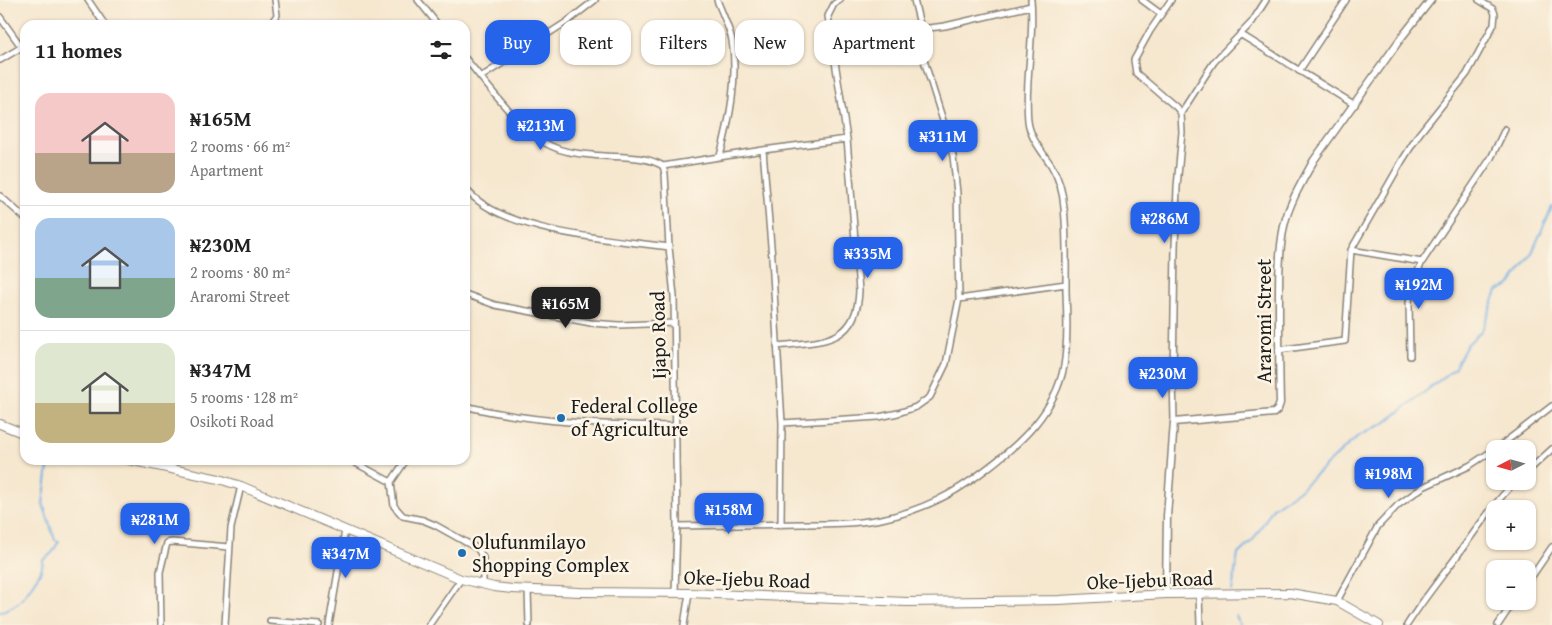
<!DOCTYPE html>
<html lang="en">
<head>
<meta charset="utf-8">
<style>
	body { margin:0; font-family:"Gentium Book Plus",serif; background:#f6f6f6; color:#222; height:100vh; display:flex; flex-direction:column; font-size:19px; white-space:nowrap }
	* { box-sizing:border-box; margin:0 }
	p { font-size:16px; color:#767676 }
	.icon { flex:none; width:28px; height:28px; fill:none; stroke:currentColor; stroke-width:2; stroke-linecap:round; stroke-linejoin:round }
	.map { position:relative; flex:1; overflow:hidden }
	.details { position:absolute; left:20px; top:20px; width:450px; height:445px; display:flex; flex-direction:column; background:#fff; border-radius:15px; box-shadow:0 1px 4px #0004 }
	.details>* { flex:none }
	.top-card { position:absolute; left:485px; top:20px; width:475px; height:45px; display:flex; gap:10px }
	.needle { width:32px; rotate:264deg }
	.tools { position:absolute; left:1486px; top:440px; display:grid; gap:10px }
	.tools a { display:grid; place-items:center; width:50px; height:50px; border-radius:10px; background:#fff; box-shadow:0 1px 4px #0004; font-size:25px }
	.price { position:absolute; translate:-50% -42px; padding:0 11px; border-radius:10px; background:#2563eb; color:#fff; font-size:16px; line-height:32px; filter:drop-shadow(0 1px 2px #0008) }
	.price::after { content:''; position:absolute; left:50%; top:30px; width:15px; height:11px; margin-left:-8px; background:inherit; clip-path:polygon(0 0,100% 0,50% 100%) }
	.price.active { background:#222; color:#fff }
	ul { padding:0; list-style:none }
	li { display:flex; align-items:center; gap:15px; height:125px; padding:0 15px }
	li+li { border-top:1px solid #e0e0e0 }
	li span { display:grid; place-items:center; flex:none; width:140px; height:100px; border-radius:15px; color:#555 }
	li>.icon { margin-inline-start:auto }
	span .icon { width:60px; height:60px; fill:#fffc; stroke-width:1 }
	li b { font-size:21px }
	h2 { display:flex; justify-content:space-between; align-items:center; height:60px; padding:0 15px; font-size:21px }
	.pill { padding:0 18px; border-radius:15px; background:#fff; box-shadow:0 1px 4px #0004; font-size:18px; line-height:45px }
	.pill.active { background:#2563eb; color:#fff }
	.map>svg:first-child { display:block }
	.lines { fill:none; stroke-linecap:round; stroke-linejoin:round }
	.stream { stroke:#71afe3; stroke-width:2 }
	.minor-casing { stroke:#898276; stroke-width:8 }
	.tertiary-casing { stroke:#898276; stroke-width:9 }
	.secondary-casing { stroke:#898276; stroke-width:10 }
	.minor { stroke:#fff; stroke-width:5 }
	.tertiary { stroke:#fff; stroke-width:6 }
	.secondary { stroke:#fff; stroke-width:8 }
	.poi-dot { fill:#1f6fb2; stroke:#fcf5e5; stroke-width:2 }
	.labels { text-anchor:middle; stroke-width:5; stroke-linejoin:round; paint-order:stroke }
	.street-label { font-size:20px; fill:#1c1c1c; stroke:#fcf5e5 }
	.poi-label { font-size:20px; fill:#1c1c1c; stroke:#fcf5e5; text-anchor:start }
</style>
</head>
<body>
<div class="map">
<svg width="1552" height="625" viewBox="0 0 1552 625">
	<rect width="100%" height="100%" fill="#fcf5e5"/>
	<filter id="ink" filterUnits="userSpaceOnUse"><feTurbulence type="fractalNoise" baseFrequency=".02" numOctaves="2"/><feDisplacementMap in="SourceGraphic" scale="10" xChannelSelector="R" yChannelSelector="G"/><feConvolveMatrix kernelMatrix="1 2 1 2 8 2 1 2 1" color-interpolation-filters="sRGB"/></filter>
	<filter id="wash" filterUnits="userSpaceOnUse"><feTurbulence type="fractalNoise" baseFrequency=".0096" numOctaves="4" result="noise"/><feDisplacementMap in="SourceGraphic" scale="20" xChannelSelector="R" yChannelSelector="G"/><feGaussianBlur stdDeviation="1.12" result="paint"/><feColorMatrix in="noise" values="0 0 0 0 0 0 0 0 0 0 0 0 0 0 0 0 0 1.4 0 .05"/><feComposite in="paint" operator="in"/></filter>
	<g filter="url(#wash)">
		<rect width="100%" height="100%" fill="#f6e7cf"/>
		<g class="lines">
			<!-- stream -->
			<path class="stream" d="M1232 591 1238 554 1253 540 1273 508 1298 491 1358 436 1385 423 1454 369 1467 345 1482 330 1497 291 1510 285 1531 255 1552 207
				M0 612C19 606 24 598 34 582 40 573 42 571 43 560L52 553 59 541 55 540 43 504 49 460
				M1236 616 1240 625"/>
		</g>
	</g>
	<g filter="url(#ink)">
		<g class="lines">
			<!-- minor casing -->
			<g class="minor-casing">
				<path id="minor" d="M88 0 105 25
					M418 0 438 25
					M717 0C722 13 729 27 732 40 738 79 730 119 720 156
					M914 0 921 29 945 26 1031 6
					M1142 0 1161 14
					M1171 0 1150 31 1134 60 1136 73 1176 107 1181 113 1182 132 1177 187 1175 248 1173 375 1174 422
					M0 17 25 52
					M270 25 277 15 275 0
					M1240 34 1355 105
					M465 58C487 84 520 131 551 146 563 152 578 154 592 155 615 158 642 154 663 166L763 150
					M0 60 22 47
					M1299 71 1346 0
					M481 77 568 21 595 0
					M1181 113 1214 62 1252 22 1266 0
					M663 166 665 174 669 247 674 296 677 526 675 593
					M465 188C501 234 613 239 669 247
					M0 196 25 218
					M1351 250 1422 262 1491 158 1505 129
					M465 294 495 305 591 323 619 325 674 323
					M959 299 1066 284
					M777 346C820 341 857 345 859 291L847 139 828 16 834 4 840 0
					M1278 350 1345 341 1351 250 1402 161 1419 134 1467 74 1494 24 1495 14 1493 9 1479 0
					M1410 356 1409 302 1412 285 1422 262
					M465 406C534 423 605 425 675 426
					M782 423 879 417 898 413 916 407 930 397 946 364 959 299 957 193 953 156 945 127 922 54 921 29
					M1496 449 1552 406
					M350 460 391 482
					M406 460 391 482 394 506 403 516 423 520 435 525 478 549 483 558V584
					M1528 471 1552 449
					M781 525 782 423 772 258 763 150 847 139
					M677 526C718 525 760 525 802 524 828 524 855 524 881 519 921 511 953 495 985 470 1021 443 1055 412 1064 366 1068 342 1067 316 1066 291 1066 264 1067 236 1064 208 1063 193 1059 178 1051 165 1042 151 1030 138 1028 121 1024 81 1035 40 1031 0
					M1528 582 1552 547
					M528 589 529 625
					M1199 595 1200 625
					M1337 601 1378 526 1398 505 1423 487 1469 466 1495 449
					M270 621 319 625
					M161 625 160 572 167 543 172 542 229 547
					M225 625 231 528 241 486
					M329 625 345 530
					M429 625 461 579
					M684 625 689 593
					M1407 625C1422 601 1440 579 1457 556 1476 530 1493 504 1516 481
					M1498 625 1514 601"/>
			</g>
			<!-- tertiary casing -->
			<g class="tertiary-casing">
				<path id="tertiary" d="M1166 594 1167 516 1174 422 1274 413 1278 409 1280 403C1279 368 1279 334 1279 299 1279 275 1279 250 1284 226 1289 203 1303 180 1314 160L1401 38 1431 0"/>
			</g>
			<!-- secondary casing -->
			<g class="secondary-casing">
				<path id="secondary" d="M0 424 25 434
					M129 460 219 479 241 486 461 579 494 587 512 589 580 592 689 593 907 602 1059 600 1166 594 1290 593 1337 601 1379 625"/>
			</g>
			<!-- minor -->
			<use href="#minor" class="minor"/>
			<!-- tertiary -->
			<use href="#tertiary" class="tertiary"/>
			<!-- secondary -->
			<use href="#secondary" class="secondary"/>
		</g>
	</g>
	<!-- markers -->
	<g class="poi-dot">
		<circle cx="561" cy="418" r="5"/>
		<circle cx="462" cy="553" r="5"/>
	</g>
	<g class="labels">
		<!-- street labels -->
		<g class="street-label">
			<text transform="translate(1264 321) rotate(-90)" y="7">Araromi Street</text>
			<text transform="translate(658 335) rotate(-91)" y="7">Ijapo Road</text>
			<text transform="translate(747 579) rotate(2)" y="7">Oke-Ijebu Road</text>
			<text transform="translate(1150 580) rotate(-2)" y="7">Oke-Ijebu Road</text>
		</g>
		<!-- poi labels -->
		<g class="poi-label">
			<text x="571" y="413">Federal College<tspan x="571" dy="23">of Agriculture</tspan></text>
			<text x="472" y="549">Olufunmilayo<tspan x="472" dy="23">Shopping Complex</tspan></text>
		</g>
	</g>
</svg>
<div class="tools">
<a><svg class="needle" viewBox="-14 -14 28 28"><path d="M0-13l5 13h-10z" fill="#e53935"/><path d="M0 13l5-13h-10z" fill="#767676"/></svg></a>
<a>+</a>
<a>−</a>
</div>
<b class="price" style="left:541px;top:151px">₦213M</b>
<b class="price" style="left:943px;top:162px">₦311M</b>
<b class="price" style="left:1165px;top:244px">₦286M</b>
<b class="price" style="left:868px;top:279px">₦335M</b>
<b class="price" style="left:1419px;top:310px">₦192M</b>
<b class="price active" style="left:566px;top:329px">₦165M</b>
<b class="price" style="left:1163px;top:399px">₦230M</b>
<b class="price" style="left:1389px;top:499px">₦198M</b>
<b class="price" style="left:729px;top:535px">₦158M</b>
<b class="price" style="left:155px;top:545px">₦281M</b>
<b class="price" style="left:346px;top:579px">₦347M</b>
<div class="top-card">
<a class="pill active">Buy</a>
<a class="pill">Rent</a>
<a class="pill">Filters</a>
<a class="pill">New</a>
<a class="pill">Apartment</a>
</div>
<section class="details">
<h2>11 homes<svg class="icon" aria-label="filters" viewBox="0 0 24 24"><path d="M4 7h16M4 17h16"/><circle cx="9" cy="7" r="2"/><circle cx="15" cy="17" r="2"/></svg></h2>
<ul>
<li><span style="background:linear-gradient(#f6c9c9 60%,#b9a48a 0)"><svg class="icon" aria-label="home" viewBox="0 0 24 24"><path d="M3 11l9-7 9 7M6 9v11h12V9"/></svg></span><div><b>₦165M</b><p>2 rooms · 66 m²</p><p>Apartment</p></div></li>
<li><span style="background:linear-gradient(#a9c7e8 60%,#7fa58c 0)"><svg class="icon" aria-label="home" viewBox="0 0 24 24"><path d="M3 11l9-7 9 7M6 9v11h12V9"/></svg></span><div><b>₦230M</b><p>2 rooms · 80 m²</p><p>Araromi Street</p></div></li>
<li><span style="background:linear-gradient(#dfe7d0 60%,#c2b280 0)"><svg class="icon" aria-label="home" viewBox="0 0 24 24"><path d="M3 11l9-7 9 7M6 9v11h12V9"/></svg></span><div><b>₦347M</b><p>5 rooms · 128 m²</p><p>Osikoti Road</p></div></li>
</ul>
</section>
</div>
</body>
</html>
